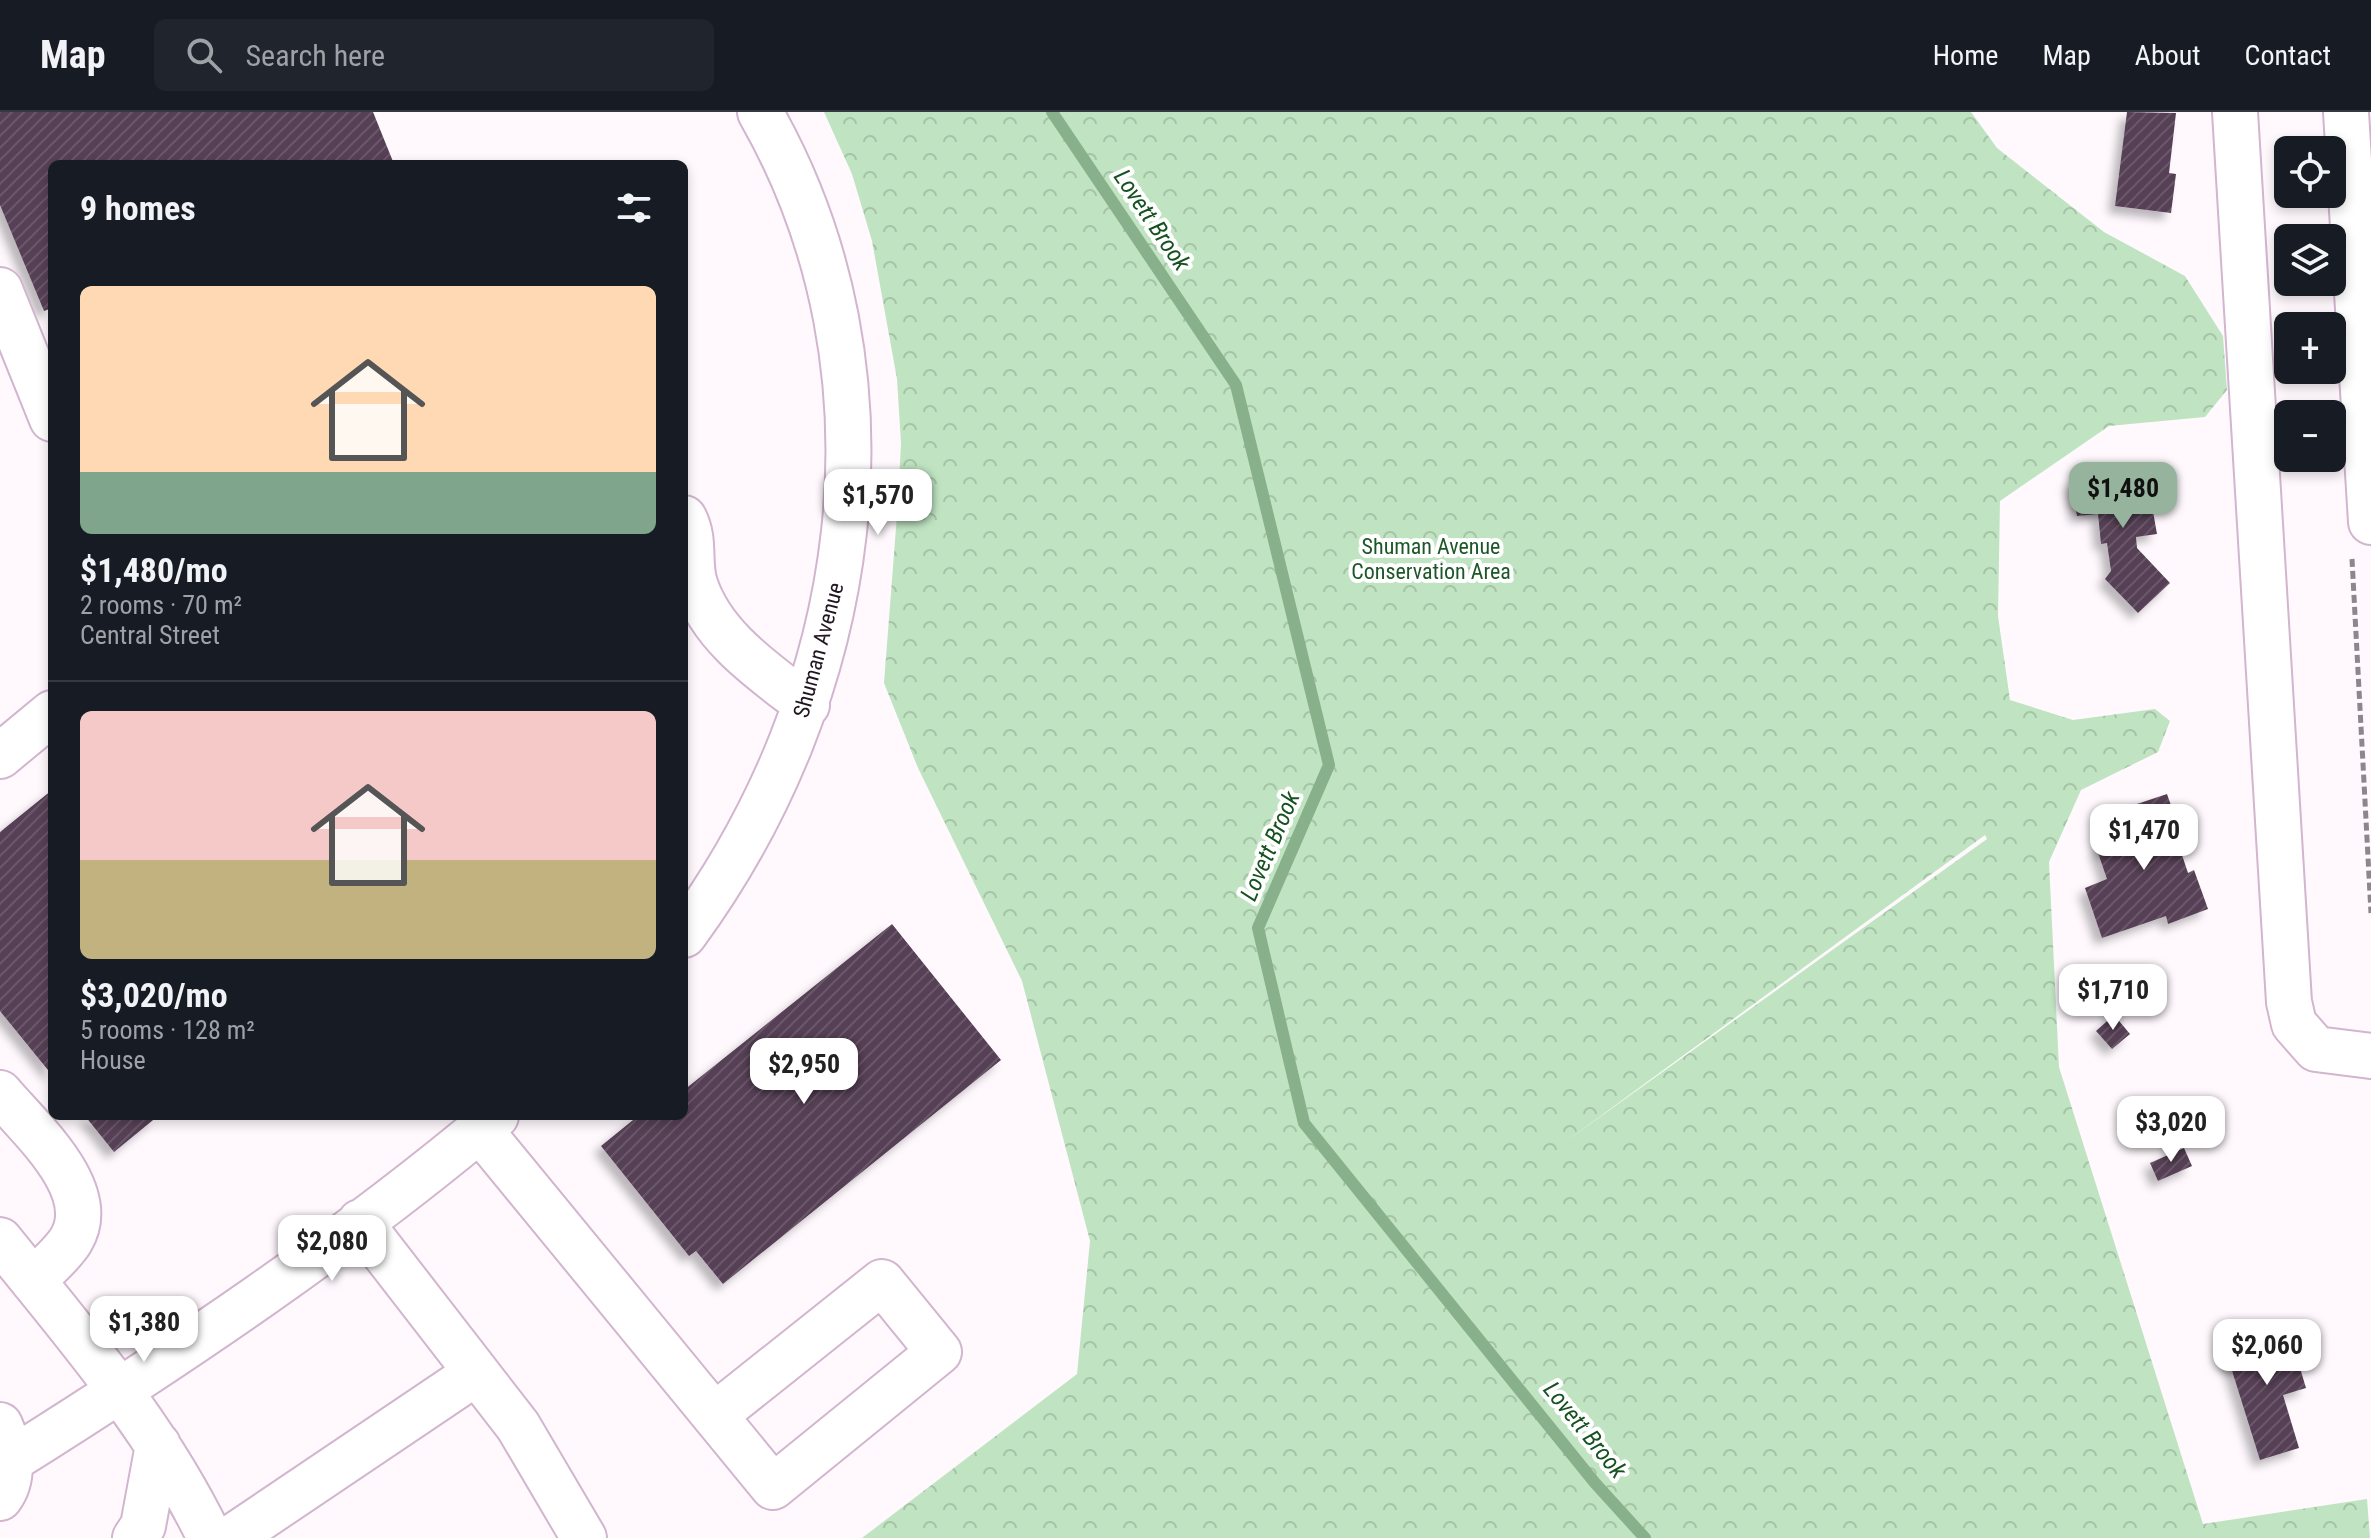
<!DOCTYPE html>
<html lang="en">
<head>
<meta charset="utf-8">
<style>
	body { margin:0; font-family:"Roboto Condensed",sans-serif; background:#20242c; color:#f1f3f6; height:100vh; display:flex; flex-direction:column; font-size:30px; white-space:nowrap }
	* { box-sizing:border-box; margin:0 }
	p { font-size:26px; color:#9ea1a6 }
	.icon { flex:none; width:44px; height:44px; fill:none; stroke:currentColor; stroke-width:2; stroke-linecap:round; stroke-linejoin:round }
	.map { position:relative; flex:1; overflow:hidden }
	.side { position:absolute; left:48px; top:48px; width:640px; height:960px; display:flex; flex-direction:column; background:#171b24; border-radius:12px; box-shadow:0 4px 12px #0003 }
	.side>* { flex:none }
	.fabs { position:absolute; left:2274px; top:24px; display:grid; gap:16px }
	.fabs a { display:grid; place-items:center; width:72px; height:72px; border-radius:12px; background:#171b24; box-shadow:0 4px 12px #0003; font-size:40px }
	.price { position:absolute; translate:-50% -68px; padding:0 18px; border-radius:16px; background:#fff; color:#222; font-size:26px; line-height:52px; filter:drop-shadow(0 2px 4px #0008) }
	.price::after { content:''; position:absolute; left:50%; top:48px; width:24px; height:18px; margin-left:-12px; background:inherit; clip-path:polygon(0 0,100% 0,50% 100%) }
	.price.selected { background:#96b49d; color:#111 }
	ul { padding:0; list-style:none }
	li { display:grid; align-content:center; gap:16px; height:424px; padding:0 32px }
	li+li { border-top:2px solid #363941 }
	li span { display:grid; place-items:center; height:248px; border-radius:12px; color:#555 }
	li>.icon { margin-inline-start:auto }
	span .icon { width:144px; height:144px; fill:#fffc; stroke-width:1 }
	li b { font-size:34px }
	h2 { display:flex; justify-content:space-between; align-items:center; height:96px; padding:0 32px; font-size:34px }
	header { display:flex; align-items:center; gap:48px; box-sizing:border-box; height:112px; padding:0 40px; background:#171b24; border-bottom:2px solid #363941 }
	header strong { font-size:38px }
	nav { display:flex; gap:44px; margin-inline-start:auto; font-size:28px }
	.search { width:560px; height:72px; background:#20242c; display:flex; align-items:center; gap:20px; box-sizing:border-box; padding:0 28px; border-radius:12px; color:#9ea1a6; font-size:30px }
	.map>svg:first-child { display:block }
	.forest { fill:url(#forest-crowns); fill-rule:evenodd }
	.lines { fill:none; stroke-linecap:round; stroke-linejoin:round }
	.stream { stroke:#88b08b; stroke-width:12 }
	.building { fill:url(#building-hatch); filter:url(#shadow) }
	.minor-casing { stroke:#d2b5ce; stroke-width:48 }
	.path { stroke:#8e868d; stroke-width:5; stroke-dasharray:8 4; stroke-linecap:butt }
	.minor { stroke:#fff; stroke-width:44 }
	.labels { text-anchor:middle; stroke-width:8; stroke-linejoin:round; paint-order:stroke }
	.park-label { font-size:22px; fill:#1d5727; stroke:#fff }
	.street-label { font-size:22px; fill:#211620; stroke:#fff }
	.water-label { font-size:24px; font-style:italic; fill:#165221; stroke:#fff }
</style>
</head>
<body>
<header>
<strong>Map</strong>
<div class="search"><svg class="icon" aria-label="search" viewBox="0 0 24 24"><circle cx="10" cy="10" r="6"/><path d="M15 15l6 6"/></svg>Search here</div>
<nav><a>Home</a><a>Map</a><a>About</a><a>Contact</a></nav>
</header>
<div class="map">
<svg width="2371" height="1426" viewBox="0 0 2371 1426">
	<defs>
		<pattern id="forest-crowns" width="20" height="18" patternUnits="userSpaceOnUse" patternTransform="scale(2)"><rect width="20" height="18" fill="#c0e4c2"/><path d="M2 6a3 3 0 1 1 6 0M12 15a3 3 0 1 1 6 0" fill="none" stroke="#a5c3a6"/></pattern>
		<pattern id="building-hatch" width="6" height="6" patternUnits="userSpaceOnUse" patternTransform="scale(2)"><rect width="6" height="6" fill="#573f55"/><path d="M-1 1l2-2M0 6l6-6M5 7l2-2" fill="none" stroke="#6b576a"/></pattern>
		<filter id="shadow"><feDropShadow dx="-7" dy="7" stdDeviation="4" flood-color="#0004"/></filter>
	</defs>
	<rect width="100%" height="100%" fill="#fff9fe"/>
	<!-- forest -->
	<path class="forest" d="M824 0H1971L1997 36 2104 120 2185 164 2223 224 2227 278 2205 305 2109 314 2000 389 1998 504 2010 588 2073 608 2155 597 2170 609 2158 640 2081 678 2049 750 2059 955 2203 1412 2367 1387 2370 1426H862L1077 1262 1090 1129 1022 869 918 656 884 571 898 390 901 331 897 267 872 129 852 62ZM1985 723 1987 727 1565 1030Z"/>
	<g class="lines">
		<!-- stream -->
		<path class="stream" d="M1052 0 1236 273 1329 653 1258 816 1304 1011 1595 1371 1645 1426"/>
	</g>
	<!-- building -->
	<path class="building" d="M0 0H373L394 52H52V196L44 199 0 93Z
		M2127 0 2176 1 2169 61 2176 62 2171 101 2115 94Z
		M2145 354 2157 422 2136 425 2137 436 2170 471 2138 501 2105 467 2111 459 2107 431 2101 432 2098 402 2077 404 2070 369Z
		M52 678V963L0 899V720Z
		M2167 682 2175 705 2170 707 2188 761 2194 758 2208 797 2168 812 2166 804 2102 826 2085 776 2107 767 2096 735 2116 729 2107 702Z
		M892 812 1001 948 723 1172 696 1139 689 1144 601 1034 638 1004H684V978Z
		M2114 903 2130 922 2112 937 2096 919Z
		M85 1004H158L114 1040Z
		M2184 1036 2192 1054 2158 1069 2150 1051Z
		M2276 1214 2278 1220 2288 1216 2306 1276 2283 1283 2299 1336 2260 1348 2223 1230Z"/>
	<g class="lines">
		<!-- minor casing -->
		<g class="minor-casing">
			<path id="minor" d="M2235 0 2289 890 2294 912 2316 937 2371 944
				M2346 0 2371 410
				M0 178 52 307
				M684 406C696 428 688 450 695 472 712 526 766 561 807 593
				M0 644 52 601
				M684 823C859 585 910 263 760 0
				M0 981C30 1017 101 1078 71 1128 62 1143 45 1156 33 1169
				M480 1018 773 1375 939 1240 882 1170 715 1303
				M360 1110 518 1314 584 1426
				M0 1128C77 1224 157 1315 210 1426
				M0 1313C10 1335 16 1365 0 1386
				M11 1348C178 1243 345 1131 496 1004
				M135 1426 143 1414 158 1333
				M231 1426 476 1261"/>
		</g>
		<!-- path -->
		<path class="path" d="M2352 447 2371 801"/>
		<!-- minor -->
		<use href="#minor" class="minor"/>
	</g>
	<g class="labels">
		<!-- park labels -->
		<g class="park-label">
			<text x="1431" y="442">Shuman Avenue<tspan x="1431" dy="25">Conservation Area</tspan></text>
		</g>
		<!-- street labels -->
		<g class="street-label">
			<text transform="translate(818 538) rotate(-75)" y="8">Shuman Avenue</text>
		</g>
		<!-- water labels -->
		<g class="water-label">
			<text transform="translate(1152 108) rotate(56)" y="8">Lovett Brook</text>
			<text transform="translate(1270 734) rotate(-67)" y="8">Lovett Brook</text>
			<text transform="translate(1585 1318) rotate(51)" y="8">Lovett Brook</text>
		</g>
	</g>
</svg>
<div class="fabs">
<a><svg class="icon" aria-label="locate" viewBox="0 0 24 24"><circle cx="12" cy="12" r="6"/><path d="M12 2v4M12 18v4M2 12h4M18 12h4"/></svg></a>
<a><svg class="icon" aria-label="layers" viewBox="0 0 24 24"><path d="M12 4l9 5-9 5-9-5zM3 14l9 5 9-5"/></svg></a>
<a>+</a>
<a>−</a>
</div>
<b class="price selected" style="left:2123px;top:418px">$1,480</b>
<b class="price" style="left:878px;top:425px">$1,570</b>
<b class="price" style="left:2144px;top:760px">$1,470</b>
<b class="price" style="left:2113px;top:920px">$1,710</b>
<b class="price" style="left:804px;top:994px">$2,950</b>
<b class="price" style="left:2171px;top:1052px">$3,020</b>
<b class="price" style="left:332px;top:1171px">$2,080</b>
<b class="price" style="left:144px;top:1252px">$1,380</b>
<b class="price" style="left:2267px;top:1275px">$2,060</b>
<section class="side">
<h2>9 homes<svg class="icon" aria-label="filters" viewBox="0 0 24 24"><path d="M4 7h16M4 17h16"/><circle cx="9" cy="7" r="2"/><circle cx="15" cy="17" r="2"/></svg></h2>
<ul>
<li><span style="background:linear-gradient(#ffd9b3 75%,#7fa58c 0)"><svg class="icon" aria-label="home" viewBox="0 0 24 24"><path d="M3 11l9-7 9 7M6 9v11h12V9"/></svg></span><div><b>$1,480/mo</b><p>2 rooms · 70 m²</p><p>Central Street</p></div></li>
<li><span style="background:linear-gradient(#f6c9c9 60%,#c2b280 0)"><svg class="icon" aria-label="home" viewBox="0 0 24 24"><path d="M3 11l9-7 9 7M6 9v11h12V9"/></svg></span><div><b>$3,020/mo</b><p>5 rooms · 128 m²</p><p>House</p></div></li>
</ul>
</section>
</div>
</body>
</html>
